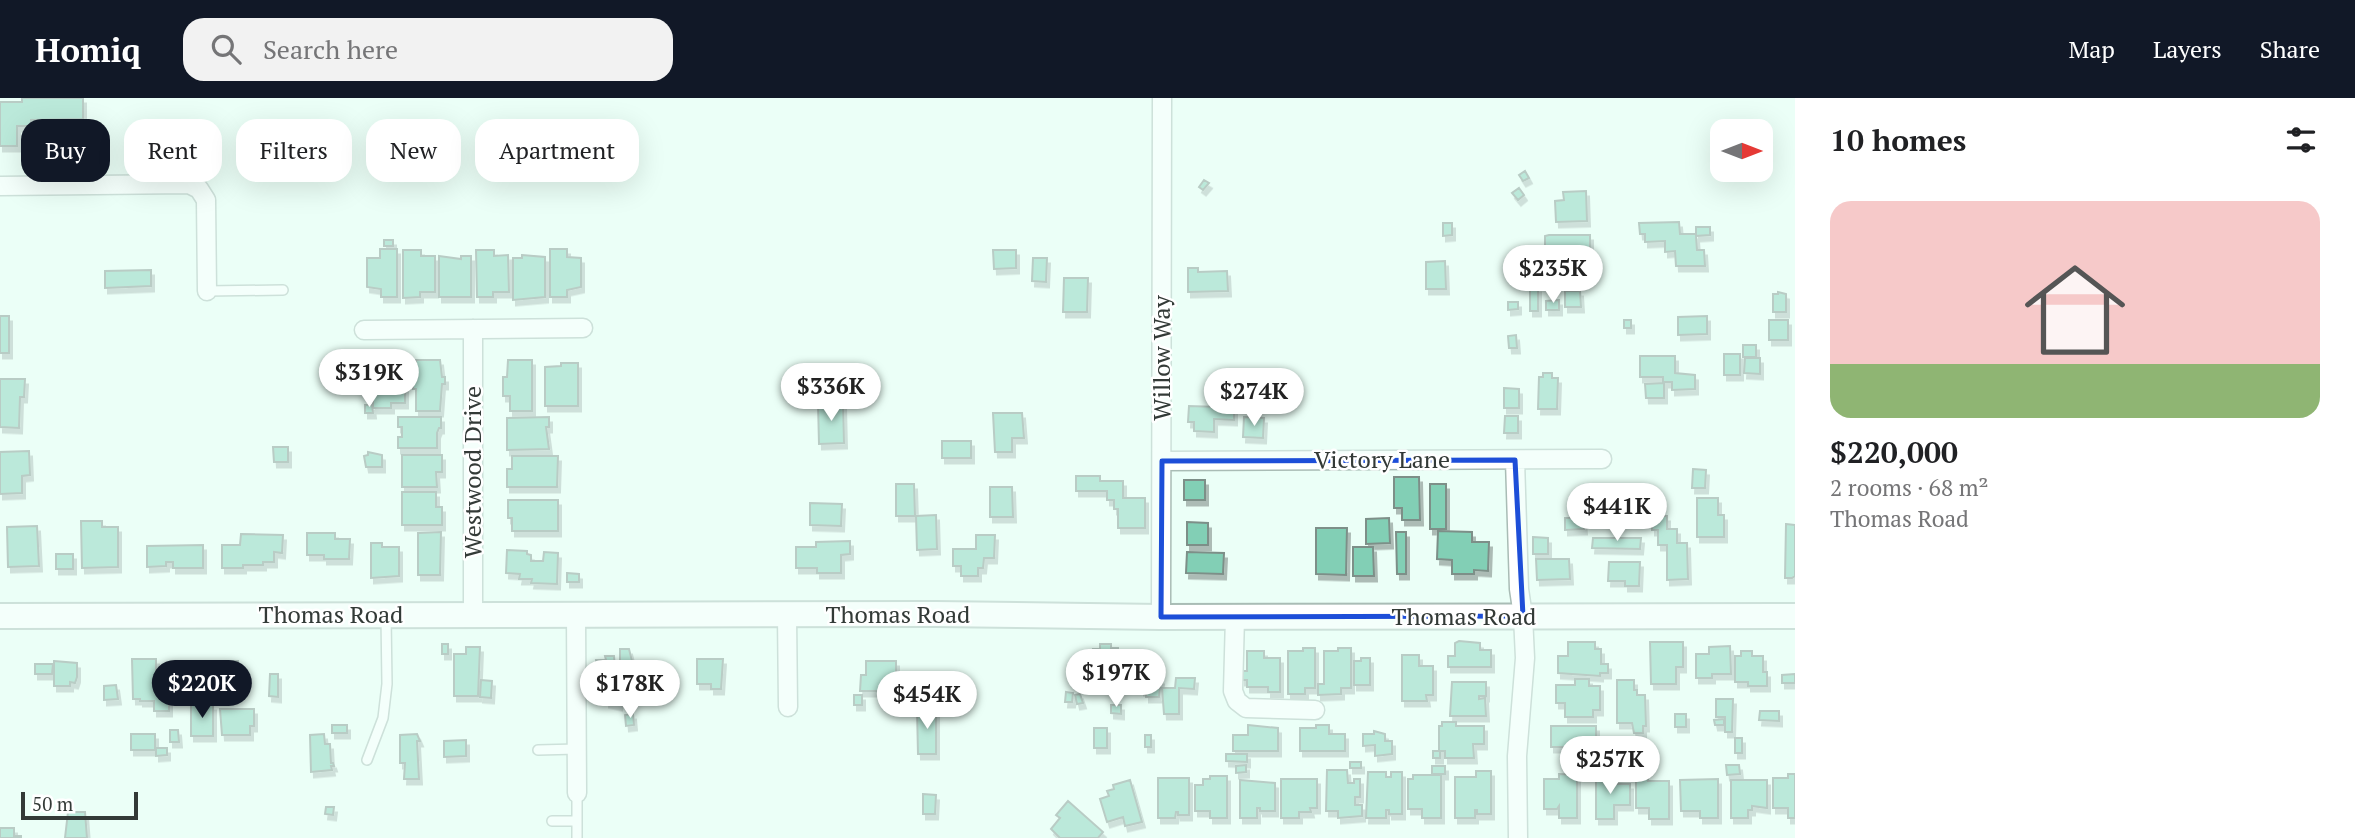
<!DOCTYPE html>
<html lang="en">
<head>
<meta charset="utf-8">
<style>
	body { margin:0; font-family:"PT Serif",serif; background:#f2f2f2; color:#202124; height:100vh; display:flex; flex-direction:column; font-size:26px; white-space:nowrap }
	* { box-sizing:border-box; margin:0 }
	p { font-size:23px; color:#757577 }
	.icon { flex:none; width:38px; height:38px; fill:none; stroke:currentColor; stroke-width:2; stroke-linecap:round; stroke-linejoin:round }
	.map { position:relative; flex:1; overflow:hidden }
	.side { display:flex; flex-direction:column; background:#fff; width:560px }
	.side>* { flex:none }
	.hud { position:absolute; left:21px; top:21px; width:665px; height:63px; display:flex; gap:14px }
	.needle { width:46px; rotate:90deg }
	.fabs { position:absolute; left:1710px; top:21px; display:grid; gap:14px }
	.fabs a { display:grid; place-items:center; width:63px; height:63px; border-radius:14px; background:#fff; box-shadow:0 7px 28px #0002; font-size:35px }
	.scale { position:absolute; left:21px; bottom:18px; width:117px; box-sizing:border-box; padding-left:7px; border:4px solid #333a37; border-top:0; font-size:19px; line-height:24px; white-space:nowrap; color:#333a37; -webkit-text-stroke:5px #fff; paint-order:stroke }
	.price { position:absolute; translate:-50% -60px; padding:0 16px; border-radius:24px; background:#fff; color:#222; font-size:23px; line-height:46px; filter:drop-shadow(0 2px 4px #0008) }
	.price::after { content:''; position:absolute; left:50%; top:42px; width:21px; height:16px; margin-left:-10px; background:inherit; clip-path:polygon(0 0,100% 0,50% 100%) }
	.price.active { background:#111827; color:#fff }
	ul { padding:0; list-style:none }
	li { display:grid; align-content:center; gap:14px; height:371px; padding:0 35px }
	li span { display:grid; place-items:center; height:217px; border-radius:21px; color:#555 }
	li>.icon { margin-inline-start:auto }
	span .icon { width:126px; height:126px; fill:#fffc; stroke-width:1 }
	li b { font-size:30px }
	h2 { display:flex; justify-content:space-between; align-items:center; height:84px; padding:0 35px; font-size:30px }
	.chip { padding:0 24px; border-radius:21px; background:#fff; box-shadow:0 7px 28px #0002; font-size:24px; line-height:63px }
	.chip.active { background:#111827; color:#fff }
	header { display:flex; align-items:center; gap:42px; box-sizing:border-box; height:98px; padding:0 35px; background:#111827; color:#fff }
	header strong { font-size:33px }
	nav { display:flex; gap:38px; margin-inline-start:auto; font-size:24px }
	.search { width:490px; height:63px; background:#f2f2f2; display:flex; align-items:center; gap:18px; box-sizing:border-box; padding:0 24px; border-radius:21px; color:#757577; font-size:26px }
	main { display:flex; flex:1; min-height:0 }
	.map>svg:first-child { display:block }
	.building { fill:#82cfb5; stroke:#7d8f88; stroke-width:2; filter:url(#shadow) }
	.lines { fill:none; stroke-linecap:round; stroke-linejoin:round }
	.lane-casing { stroke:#a9bcb5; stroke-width:12 }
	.street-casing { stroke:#a9bcb5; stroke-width:21 }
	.secondary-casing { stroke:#a9bcb5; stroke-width:28 }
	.lane { stroke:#fff; stroke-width:9 }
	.street { stroke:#fff; stroke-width:18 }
	.secondary { stroke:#fff; stroke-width:24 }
	.marked { fill:none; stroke:#1d4ed8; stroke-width:5; stroke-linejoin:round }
	.labels { text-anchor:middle; stroke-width:5; stroke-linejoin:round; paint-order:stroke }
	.street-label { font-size:24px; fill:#333a37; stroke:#fff }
</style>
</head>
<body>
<header>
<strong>Homiq</strong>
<div class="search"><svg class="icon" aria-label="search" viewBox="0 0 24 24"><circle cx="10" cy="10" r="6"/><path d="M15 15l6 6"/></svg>Search here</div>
<nav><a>Map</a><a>Layers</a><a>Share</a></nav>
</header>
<main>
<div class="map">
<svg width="1795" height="740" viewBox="0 0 1795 740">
	<defs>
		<filter id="shadow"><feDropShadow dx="3" dy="5.5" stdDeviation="0" flood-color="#0004"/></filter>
	</defs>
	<rect width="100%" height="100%" fill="#ebfff7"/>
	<!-- building -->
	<path class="building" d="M22 0H83V21L31 22V28H17V48H0V4H22Z
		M36 48H50V53H75V63L36 64Z
		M1525 73 1529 80 1523 83 1519 77Z
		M1204 82 1209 85 1203 92 1199 89Z
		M1519 90 1524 97 1518 102 1512 95Z
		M1586 93 1587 123 1556 124 1555 103 1564 102 1563 94Z
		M1679 124 1680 136H1696V129H1710V137L1696 138 1697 152H1704L1705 168H1676L1675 153 1665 154V143L1645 144V136H1640L1639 125Z
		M1443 125H1452V137L1443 138Z
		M1549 137H1590V155H1549V149H1545V138Z
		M384 142H393V148H384Z
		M380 151H397V199H381V191L367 189V160H380Z
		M550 151H567V159L581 160V189L567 192V199H550Z
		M403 152H421V158H435V194H420V199L403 200Z
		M476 152H494V158L508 157 509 194H493V199H477Z
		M993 152H1016V170L994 171Z
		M522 157 545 159V199L513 202V160H522Z
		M439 158 461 161V158H471V199H439Z
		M1033 160H1047L1046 184 1032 183Z
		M1445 163 1446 191H1426V164Z
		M1188 170H1198V174L1227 173 1228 193 1188 194Z
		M151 172V188L105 190V173Z
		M1064 180H1088L1087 214H1063Z
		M1530 189H1538V213H1530Z
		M1565 193H1580L1581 209H1565Z
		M1778 194 1786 196V214H1773V196H1778Z
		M1559 202V212H1546V203Z
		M1508 204H1518V211L1508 212Z
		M0 218H9V255H0Z
		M1707 218V236L1678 237V219Z
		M1624 222H1631V230H1624Z
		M1769 222H1788V242H1769Z
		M1516 237 1517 250H1509L1508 238Z
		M1743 247H1756V259H1743Z
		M1724 256H1740V277H1724Z
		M1640 258H1675V275L1695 277V291L1672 292V284H1663V279H1640Z
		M1745 260H1760V276L1744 275Z
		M416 262H440L442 279H445V286H442L440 313H416V291H413V280H416Z
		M508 262H532V313H510V298H503V279H507Z
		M373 265H389V272H395V275H405V305H391V310H373Z
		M561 265H578V308H545V269L561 268Z
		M1543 275H1552V280H1558L1557 311H1538L1539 279H1543Z
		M0 281H25L24 299H20L19 330 0 329Z
		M1664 285V300H1646L1645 286Z
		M1504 290 1519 291V310H1504Z
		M1220 296 1234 297V322L1214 321V334L1194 333V324H1188L1189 308 1219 309Z
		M843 304 844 345 819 346 818 305Z
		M365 307H372L373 315H365Z
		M993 315H1022L1024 340H1012V354H995Z
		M1505 318H1518V335H1504Z
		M398 319H441V330H439L437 335V350H398V339H402V329H398Z
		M549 319V329H546L549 351 507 352V320Z
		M1244 319 1264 320 1263 340 1243 339Z
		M942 343H971V360H942Z
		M273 349H288V364H274Z
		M29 353 30 377 22 378V395L0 396V354Z
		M368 354 382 357V369H366L364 358 368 357Z
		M402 357H442V374H436L437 389H402Z
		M512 358H558L557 389H507V371H512Z
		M1693 371 1706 372 1705 390H1692Z
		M1076 378H1100V383H1123V400H1145V430H1118V411H1114V402H1107V393H1076Z
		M1394 379H1419L1420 422H1402V410H1394Z
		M1184 382H1205V402H1184Z
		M896 386H914L915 418H896Z
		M1430 386H1446V431H1430Z
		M990 389H1012L1013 419H990Z
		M402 394H436V409H442V427H402Z
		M1697 400H1718V417H1724V439H1697Z
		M508 402H558V433H512V420H508Z
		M810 405 842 406 841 428 810 427Z
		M936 417 937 451 917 452 916 418Z
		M1652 418H1667V431H1677V445H1687L1688 481 1667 482V447H1658V432H1652Z
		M1389 420 1390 445 1366 446V421Z
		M1565 420H1583L1584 431 1565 432Z
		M81 423H102V429H118V469L82 470Z
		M1187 424 1208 425V447H1187Z
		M1786 426 1795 427V478L1792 480H1785Z
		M37 428 39 468 8 469 7 429Z
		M1316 430H1347L1346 477 1316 476Z
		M1438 433 1472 434V444H1489L1488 473 1474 472V476H1452V462L1437 461Z
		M441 434 440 477H418V435Z
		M1396 434H1406V476H1397Z
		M307 435H335V441H350L349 461H324V457H307Z
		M241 436 283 437 282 455 274 454V464H263V467H243V470H222V447H240Z
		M976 437H995L994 460H984L983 470H978V478H961V468H953V451H976Z
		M1533 439 1548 440V456H1533Z
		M1593 440H1641L1640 451 1592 450Z
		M850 443V456L841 457V475H817V470H796V449H816V444Z
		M371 445H382V449H399V478L371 480Z
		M203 447V470H173V464H166V468L147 469V448Z
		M1353 449H1373L1374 478H1353Z
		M507 452 527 453V456L531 457V463H543L544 454 558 455 557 486 531 485 532 481H519L520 476 506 475Z
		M1187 454 1224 455 1223 476 1186 475Z
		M56 456H73V471H56Z
		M1536 461H1569L1570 481 1537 482Z
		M1609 464H1640L1639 488H1625V483H1608Z
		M567 475 579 476V484H567Z
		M1459 543 1480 545V552H1491V569H1448V558H1455V545Z
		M1568 544H1595V551H1601V566H1608V575H1600V578L1558 575V558H1568Z
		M1650 544H1683V569H1676V586H1651Z
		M442 546H448V556H442Z
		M1100 546H1111V550H1118V563H1130L1129 583H1117V577H1107V585H1089V570H1093V551H1100Z
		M1730 548 1731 576H1712V580H1696V556H1709V549Z
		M466 549H480L478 598H454V556H466Z
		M1303 550H1315V590H1305V596H1288V553H1303Z
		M1338 550H1351V590H1341V596L1318 597V586H1324V553H1338Z
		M620 551H629L632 563H636V571H629V598H620V584H617V581H620Z
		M1247 553H1264V560H1280V594H1268V589H1247V582H1242V573H1247Z
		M1741 553H1752V558H1763V574H1767V588H1748V584H1735V558H1741Z
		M1402 557H1419V568H1433V597H1426L1427 603H1402Z
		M605 558H614L616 583 606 584V591H599L596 562H606Z
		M1361 560H1370V587H1354V563H1361Z
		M132 561H156V585L169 584V613H154V603H140V601H133Z
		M697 561H723L721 591H711V586H697Z
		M54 563 77 565V579L75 585 70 584V588H54Z
		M238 563V594H211V564Z
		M866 563H896V585H890V593H860L861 577H866Z
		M35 566H53L52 576H35Z
		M1147 566H1158V581H1161L1159 599H1146V592H1141V573H1146Z
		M270 576H278V599L269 598Z
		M1795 576V585H1782V577Z
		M1176 580H1195L1194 591 1179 590V616H1164L1162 590H1175Z
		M1575 581H1589V588H1600V612H1593V619H1565V605H1556V587H1575Z
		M481 582 492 583 491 600 480 599Z
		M1617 582H1634V592H1637V597H1645L1646 628H1643V635H1634L1632 625H1617Z
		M1452 584H1486V598H1479V601L1485 600 1486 618H1450Z
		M116 587 118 601 104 602V588Z
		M1066 594 1073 595 1072 604H1065Z
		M607 596 620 599 619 607 606 604Z
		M1080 596 1083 605 1077 606 1075 597Z
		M854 597H862V607H854Z
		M1716 601H1733L1732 634H1725V619H1716Z
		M191 607H213V638H191Z
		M1111 607H1121V616L1111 615Z
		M220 611H254V628H250V637H222Z
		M917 611H936V656H918Z
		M1760 613H1779V623L1759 622Z
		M633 616 634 627 626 628 625 617Z
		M1675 616H1686V629H1675Z
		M1724 621V627H1715L1714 622Z
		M1442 624H1456V628H1484V646H1473L1474 660H1445V653H1439V628H1442Z
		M332 627H347V635H332Z
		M1248 627 1278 630V653H1233V637H1248Z
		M1316 627H1329V636H1345V653H1300V630H1316Z
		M1551 628H1596V652H1590V659H1566V649H1551Z
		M1094 630H1107V650H1094Z
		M170 632H178L179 644H170Z
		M1374 633 1385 636V643H1392V656L1375 658V647L1363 648V636H1374Z
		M131 636H155V652H131Z
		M324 636 325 646H330L331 665H333L334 668H331L332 672 311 674 310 637Z
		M417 636 420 643H417L419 681H404L405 665H400V637Z
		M1145 637H1151V649H1145Z
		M1599 639H1607V648H1599Z
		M1735 640H1742V655H1735Z
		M466 642V658L444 659V643Z
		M156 650H167V657L156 658Z
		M1433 653H1440V660H1433Z
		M1226 656H1247V664L1226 663Z
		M1575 663H1585V671H1575Z
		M1350 664H1361V670H1350Z
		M1246 667V674L1236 675V668Z
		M1726 667H1739L1740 676 1727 677Z
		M1432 668H1445V676H1432Z
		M1327 672H1347L1348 685H1354V681H1360V699H1355V707H1362V718L1338 720V713H1326Z
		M1476 673H1491V716H1477V712H1475V720H1455V679H1476Z
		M1368 674H1386V679H1391V674H1402V716H1389V712H1386V720H1366Z
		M1559 676 1577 677V720H1559V708L1557 711H1544V681H1559Z
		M1596 676H1614V686H1630V707H1614V721H1596Z
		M1788 676H1795V720H1788V710H1773V680H1788Z
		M1413 677H1441V720H1422V711H1408V681H1413Z
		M1210 678H1227V720H1210V713H1195V687H1203V681H1210Z
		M1636 678H1648V683H1669V721H1649V710H1636Z
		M1158 680H1189V717H1178V714H1176L1175 720H1158Z
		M1281 681H1317V710H1310L1311 714H1299V720H1281Z
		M1718 681V720H1700V713H1681L1680 682Z
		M1130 682 1142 724 1125 728 1123 719 1107 724 1100 701 1109 698 1107 693 1114 691 1113 687Z
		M1240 682 1275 685V713H1260V710H1257V720H1240Z
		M1731 682H1767V710L1752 708V712H1748V720H1731Z
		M923 696 936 697 935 716H923Z
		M1068 703 1103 734 1098 740H1060L1051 731 1060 720 1056 717Z
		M326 709H334L333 717 325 716Z
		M68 714H85L87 740H65Z
		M0 730H14V738H21V740H0Z"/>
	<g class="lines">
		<!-- lane casing -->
		<g class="lane-casing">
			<path id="lane" d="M207 193 283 192
				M538 652 577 651
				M367 662 383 620 387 586 386 519
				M577 695V740
				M552 723H577"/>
		</g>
		<!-- street casing -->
		<g class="street-casing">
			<path id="street" d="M0 88 189 86 199 91 206 102 207 193
				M473 231V517
				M364 232 583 230
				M1515 362 1519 491 1523 518 1525 560 1517 658 1518 740
				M1162 363 1602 361
				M576 517 577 695
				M787 517 788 609
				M1161 519 1162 0
				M1235 519 1233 593 1237 603 1246 610 1315 612"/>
		</g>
		<!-- secondary casing -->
		<g class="secondary-casing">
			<path id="secondary" d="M0 518 935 516 1161 519 1795 518"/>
		</g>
		<!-- lane -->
		<use href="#lane" class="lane"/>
		<!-- street -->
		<use href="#street" class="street"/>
		<!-- secondary -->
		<use href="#secondary" class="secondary"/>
	</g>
	<!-- marked area -->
	<path d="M0 0H1795V740H0ZM1515 362 1523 518 1161 519 1162 363Z" fill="#ebfff7" fill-opacity=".55" fill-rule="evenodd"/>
	<path class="marked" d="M1515 362 1523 518 1161 519 1162 363Z"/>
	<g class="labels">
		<!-- street labels -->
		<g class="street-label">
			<text transform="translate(1162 260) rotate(-90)" y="8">Willow Way</text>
			<text x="1382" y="370">Victory Lane</text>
			<text transform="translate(473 374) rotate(-90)" y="8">Westwood Drive</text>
			<text x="331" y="525">Thomas Road</text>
			<text x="898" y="525">Thomas Road</text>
			<text x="1464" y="527">Thomas Road</text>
		</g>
	</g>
</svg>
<div class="fabs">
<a><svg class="needle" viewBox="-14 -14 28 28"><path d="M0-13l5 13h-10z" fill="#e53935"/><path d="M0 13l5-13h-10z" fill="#757577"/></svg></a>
</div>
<div class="scale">50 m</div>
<b class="price" style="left:1553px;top:207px">$235K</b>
<b class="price" style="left:369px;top:311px">$319K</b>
<b class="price" style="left:831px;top:325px">$336K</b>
<b class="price" style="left:1254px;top:330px">$274K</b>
<b class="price" style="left:1617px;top:445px">$441K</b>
<b class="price" style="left:1116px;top:611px">$197K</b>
<b class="price active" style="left:202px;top:622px">$220K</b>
<b class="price" style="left:630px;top:622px">$178K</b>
<b class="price" style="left:927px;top:633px">$454K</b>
<b class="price" style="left:1610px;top:698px">$257K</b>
<div class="hud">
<a class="chip active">Buy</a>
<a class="chip">Rent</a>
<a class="chip">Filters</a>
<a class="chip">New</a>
<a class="chip">Apartment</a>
</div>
</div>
<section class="side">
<h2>10 homes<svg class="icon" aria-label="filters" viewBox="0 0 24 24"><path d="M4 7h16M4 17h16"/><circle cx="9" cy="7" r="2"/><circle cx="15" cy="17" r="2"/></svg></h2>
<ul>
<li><span style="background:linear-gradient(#f6c9c9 75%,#8fb573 0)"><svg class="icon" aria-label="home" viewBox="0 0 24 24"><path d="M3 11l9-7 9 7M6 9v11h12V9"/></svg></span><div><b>$220,000</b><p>2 rooms · 68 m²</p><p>Thomas Road</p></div></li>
</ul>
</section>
</main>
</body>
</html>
